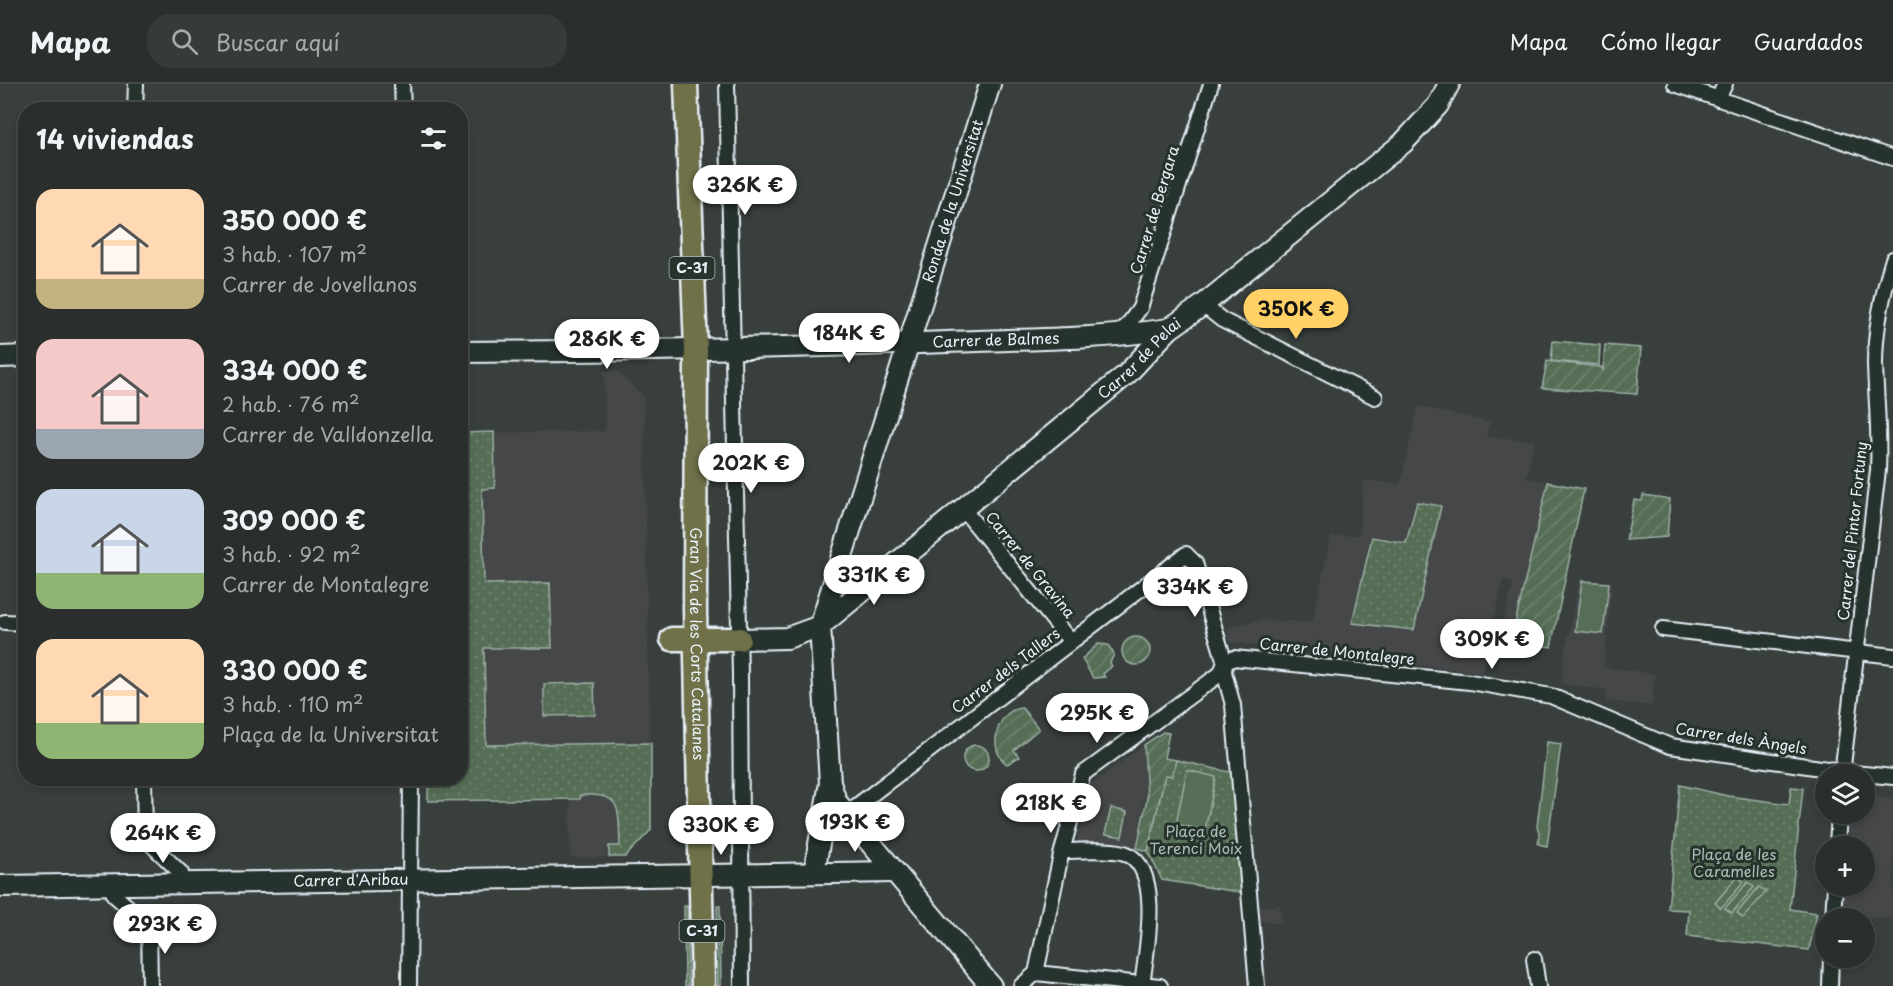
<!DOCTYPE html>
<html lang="es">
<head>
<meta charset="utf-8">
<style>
	body { margin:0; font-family:"Playpen Sans",sans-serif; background:#363b3a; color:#f1f3f6; height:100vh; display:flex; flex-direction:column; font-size:22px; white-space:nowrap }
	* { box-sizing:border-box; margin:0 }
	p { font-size:20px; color:#a5a9aa }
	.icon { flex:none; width:33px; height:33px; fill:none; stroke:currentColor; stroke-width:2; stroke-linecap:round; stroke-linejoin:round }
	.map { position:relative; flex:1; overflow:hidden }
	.details { position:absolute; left:18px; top:18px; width:450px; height:684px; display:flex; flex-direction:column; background:#2a2f2e; border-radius:24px; box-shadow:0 3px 9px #0003,0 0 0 2px #464a4a }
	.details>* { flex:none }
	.tools { position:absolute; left:1815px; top:680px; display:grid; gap:12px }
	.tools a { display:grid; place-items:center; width:60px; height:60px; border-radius:50%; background:#2a2f2e; box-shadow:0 3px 9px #0003,0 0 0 2px #464a4a; font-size:30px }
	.price { position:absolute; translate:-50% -51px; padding:0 14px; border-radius:21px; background:#fff; color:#222; font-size:20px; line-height:39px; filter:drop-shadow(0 2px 3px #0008) }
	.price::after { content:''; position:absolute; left:50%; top:36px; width:18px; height:14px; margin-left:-9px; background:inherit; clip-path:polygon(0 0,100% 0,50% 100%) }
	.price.on { background:#ffd166; color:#111 }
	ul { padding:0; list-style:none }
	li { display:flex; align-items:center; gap:18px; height:150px; padding:0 18px }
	li span { display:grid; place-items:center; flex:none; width:168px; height:120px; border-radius:18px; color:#555 }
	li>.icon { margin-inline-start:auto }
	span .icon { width:72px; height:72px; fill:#fffc; stroke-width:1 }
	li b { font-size:26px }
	h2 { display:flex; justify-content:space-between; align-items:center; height:72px; padding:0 18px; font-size:26px }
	header { display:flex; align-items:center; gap:36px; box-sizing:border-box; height:84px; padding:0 30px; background:#2a2f2e; border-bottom:2px solid #464a4a }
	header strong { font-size:28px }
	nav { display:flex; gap:33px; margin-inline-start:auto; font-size:21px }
	.search { width:420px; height:54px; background:#363b3a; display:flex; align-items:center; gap:15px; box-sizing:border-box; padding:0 21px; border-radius:24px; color:#a5a9aa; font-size:22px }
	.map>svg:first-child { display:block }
	.built { fill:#454748; fill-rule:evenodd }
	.grass { fill:url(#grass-dots); stroke:#9eb0a6; stroke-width:1.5 }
	.garden { fill:url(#garden-furrows); stroke:#9eb0a6; stroke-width:1.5 }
	.pitch { fill:#546e54; stroke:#9eb0a6; stroke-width:1.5 }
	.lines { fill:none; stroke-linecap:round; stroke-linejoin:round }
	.street-casing { stroke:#e8f1f8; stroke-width:18 }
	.secondary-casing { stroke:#e8f1f8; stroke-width:24 }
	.primary-casing { stroke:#e8f1f8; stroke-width:27 }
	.street { stroke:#26332d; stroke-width:14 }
	.secondary { stroke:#26332d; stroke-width:20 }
	.primary { stroke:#6f714a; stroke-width:22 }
	.labels { text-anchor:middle; stroke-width:6; stroke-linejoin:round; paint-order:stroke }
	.shield { fill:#26332d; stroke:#aeb8bb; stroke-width:1.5 }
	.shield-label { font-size:14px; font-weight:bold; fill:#e8f1f8 }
	.street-label { font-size:15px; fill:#e8f1f8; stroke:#26332d }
	.park-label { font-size:15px; fill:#adbdb6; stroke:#26332d }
</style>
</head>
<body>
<header>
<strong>Mapa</strong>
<div class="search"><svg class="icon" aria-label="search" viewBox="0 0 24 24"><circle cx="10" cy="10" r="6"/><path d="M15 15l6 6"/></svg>Buscar aquí</div>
<nav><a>Mapa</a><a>Cómo llegar</a><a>Guardados</a></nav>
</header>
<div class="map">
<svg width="1893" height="902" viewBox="0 0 1893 902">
	<defs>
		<pattern id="grass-dots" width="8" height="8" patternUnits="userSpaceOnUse" patternTransform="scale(1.5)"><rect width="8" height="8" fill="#546e54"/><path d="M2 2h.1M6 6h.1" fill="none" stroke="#6d836d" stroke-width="1.8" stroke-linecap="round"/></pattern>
		<pattern id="garden-furrows" width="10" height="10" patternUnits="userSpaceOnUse" patternTransform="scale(1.5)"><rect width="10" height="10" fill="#546e54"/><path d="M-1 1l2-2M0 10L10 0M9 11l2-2" fill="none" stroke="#6d836d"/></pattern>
	</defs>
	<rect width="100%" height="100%" fill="#383f3d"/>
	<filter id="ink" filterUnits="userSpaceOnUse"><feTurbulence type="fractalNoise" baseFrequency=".0167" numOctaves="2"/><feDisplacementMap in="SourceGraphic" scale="12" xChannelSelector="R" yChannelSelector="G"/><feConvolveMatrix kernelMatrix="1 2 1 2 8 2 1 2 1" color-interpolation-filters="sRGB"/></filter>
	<g filter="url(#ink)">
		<!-- built -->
		<path class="built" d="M604 287H617L644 313 651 746 625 773 570 774V715L428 717V695L460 694 461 349 605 347Z
			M1418 322 1490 338 1486 352 1535 357 1526 393 1549 398 1511 557 1499 555 1513 500 1503 495 1483 589 1230 558 1227 543 1263 536 1312 538 1331 452 1359 451 1363 396 1400 400ZM1417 419 1441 423 1414 546 1353 539 1372 454 1406 459Z
			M1580 495 1612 499 1604 583 1655 590 1652 622 1606 617V606L1562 600 1563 578Z
			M1144 661 1147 714H1144L1137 764 1082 763 1077 758 1090 701Z
			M1865 711 1893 715V834H1844L1843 801H1864V762H1847L1849 729H1864Z
			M1280 821 1282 840 1259 837 1257 823Z"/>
		<!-- grass -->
		<path class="grass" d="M1553 257 1600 261 1599 281 1551 277Z
			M494 348 495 404 482 405 484 500 550 499 552 564H484L486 661 651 659V746L625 773H609V762H620C618 725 624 709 581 711L580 715 428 717V695L460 694 461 349Z
			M1417 418 1441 422 1414 546 1352 539 1372 453 1406 459Z
			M594 599 595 631 544 632V600Z
			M1176 676 1234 689 1246 809 1162 796 1148 767 1165 690 1172 692Z
			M1680 701 1728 712 1789 720 1791 703 1803 704 1790 825 1817 829 1809 866 1687 852 1689 826 1668 825Z
			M1111 724 1127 728 1122 753 1105 750Z
			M684 822H687L688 902H685Z
			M717 822H720L721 902H718Z"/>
		<!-- garden -->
		<path class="garden" d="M1605 261 1641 264 1637 310 1542 304 1547 277 1601 283 1603 286Z
			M1548 398 1584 405 1551 563 1511 557Z
			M1643 411 1670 415 1667 453 1626 456 1634 416 1642 417Z
			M1122 567a14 14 0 1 1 28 0a14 14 0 1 1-28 0Z
			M1098 560 1108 561 1114 570 1110 579 1112 582 1103 590 1105 593 1093 594 1082 575Z
			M1022 624 1039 645 1014 666 1019 673 1007 680C986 666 997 625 1022 624Z
			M1163 648 1169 649 1164 674 1176 676 1172 692 1165 691 1148 767 1137 764 1147 714 1144 661Z
			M963 674a13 13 0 1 1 26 0a13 13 0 1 1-26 0Z"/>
		<!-- pitch -->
		<path class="pitch" d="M1582 497 1609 499 1603 550 1575 547Z
			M1547 658 1561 660 1547 762 1538 760 1540 751 1537 743Z
			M1187 686 1216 693 1205 746 1176 740Z
			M1737 793 1744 798 1721 824 1715 819Z
			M1748 798 1754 803 1732 829 1725 824Z
			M1759 803 1766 808 1743 834 1737 829Z"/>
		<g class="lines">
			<!-- street casing -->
			<g class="street-casing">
				<path id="street" d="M402 0 403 26
					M727 0 740 590 742 902
					M1675 0 1893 74
					M1718 15 1725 0
					M135 26 136 0
					M1203 221 1222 236 1375 313
					M1115 251 1127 242 1140 224 1211 0
					M963 425 1071 558
					M5 538 26 539
					M1663 545 1893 572
					M1225 579 1234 574 1470 598 1551 612 1670 662 1862 690
					M1842 690 1878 386C1880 350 1876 315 1875 280 1875 245 1883 208 1893 175
					M1864 690 1893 693
					M144 694 145 754 181 789 182 798
					M846 730 1186 470 1195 479 1225 579 1224 588 1233 621 1257 902
					M1837 762 1839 729
					M1062 767C1078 767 1114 764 1127 770 1163 787 1146 868 1142 901
					M113 801 114 811 149 841 150 902
					M1833 834 1835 801
					M1534 875 1538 902
					M1036 889 1160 902
					M409 902 411 694
					M1021 902 1036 889 1061 771 1083 690 1220 590 1225 579
					M1830 902 1831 873"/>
			</g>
			<!-- secondary casing -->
			<g class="secondary-casing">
				<g id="secondary">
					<path id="s1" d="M460 268C623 267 785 264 947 258 1021 255 1095 256 1169 245"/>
					<path d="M0 273 26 272"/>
					<path id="s2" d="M739 555 787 554 820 542 1127 290 1169 245 1203 221 1403 59 1438 21 1449 0"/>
					<path d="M830 699 836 717 846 730 991 902"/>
					<path id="s3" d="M814 788 830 699 820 542 990 0"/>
					<path id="s4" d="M0 802 894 788"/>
				</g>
			</g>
			<!-- primary casing -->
			<g class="primary-casing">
				<g id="primary">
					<path id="s5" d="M686 0 696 266 695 526 703 902"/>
					<path d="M672 555H739"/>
				</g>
			</g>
			<!-- street -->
			<use href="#street" class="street"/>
			<!-- secondary -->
			<use href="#secondary" class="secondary"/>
			<!-- primary -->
			<use href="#primary" class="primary"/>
		</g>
	</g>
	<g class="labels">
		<!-- shield labels -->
		<g class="shield">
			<rect x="669.5" y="173" width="45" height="22" rx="4.5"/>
			<rect x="679.5" y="836" width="45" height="22" rx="4.5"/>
		</g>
		<g class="shield-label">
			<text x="692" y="189">C-31</text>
			<text x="702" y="852">C-31</text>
		</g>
		<!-- street labels -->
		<g class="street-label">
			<text dy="5" stroke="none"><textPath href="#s3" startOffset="693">Ronda de la Universitat</textPath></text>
			<text transform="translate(1155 126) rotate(-73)" y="5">Carrer de Bergara</text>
			<text dy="5" stroke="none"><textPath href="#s1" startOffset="536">Carrer de Balmes</textPath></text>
			<text dy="5" stroke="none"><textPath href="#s2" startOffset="500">Carrer de Pelai</textPath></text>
			<text transform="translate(1853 447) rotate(-84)" y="5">Carrer del Pintor Fortuny</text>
			<text transform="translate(1030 481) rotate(51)" y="5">Carrer de Gravina</text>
			<text dy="5" stroke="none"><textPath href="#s5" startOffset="560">Gran Via de les Corts Catalanes</textPath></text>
			<text transform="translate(1337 568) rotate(6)" y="5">Carrer de Montalegre</text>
			<text transform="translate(1006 587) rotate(-37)" y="5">Carrer dels Tallers</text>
			<text transform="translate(1741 655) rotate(9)" y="5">Carrer dels Àngels</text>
			<text dy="5" stroke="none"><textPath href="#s4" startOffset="351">Carrer d'Aribau</textPath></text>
		</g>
		<!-- park labels -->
		<g class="park-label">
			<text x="1196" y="753">Plaça de<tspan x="1196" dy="17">Terenci Moix</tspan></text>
			<text x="1734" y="776">Plaça de les<tspan x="1734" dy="17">Caramelles</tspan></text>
		</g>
	</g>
</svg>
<div class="tools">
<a><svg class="icon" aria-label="layers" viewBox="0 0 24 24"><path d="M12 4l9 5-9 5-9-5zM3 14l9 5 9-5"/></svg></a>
<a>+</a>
<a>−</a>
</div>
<b class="price" style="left:745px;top:132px">326K €</b>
<b class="price on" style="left:1296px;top:256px">350K €</b>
<b class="price" style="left:849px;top:280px">184K €</b>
<b class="price" style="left:607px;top:286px">286K €</b>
<b class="price" style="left:751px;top:410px">202K €</b>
<b class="price" style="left:874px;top:522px">331K €</b>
<b class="price" style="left:1195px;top:534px">334K €</b>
<b class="price" style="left:1492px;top:586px">309K €</b>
<b class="price" style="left:1097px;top:660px">295K €</b>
<b class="price" style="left:1051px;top:750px">218K €</b>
<b class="price" style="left:855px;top:769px">193K €</b>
<b class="price" style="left:721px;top:772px">330K €</b>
<b class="price" style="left:163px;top:780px">264K €</b>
<b class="price" style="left:165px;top:871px">293K €</b>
<section class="details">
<h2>14 viviendas<svg class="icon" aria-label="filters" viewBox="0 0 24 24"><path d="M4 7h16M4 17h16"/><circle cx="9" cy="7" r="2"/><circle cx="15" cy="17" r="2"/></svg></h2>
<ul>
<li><span style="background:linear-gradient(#ffd9b3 75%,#c2b280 0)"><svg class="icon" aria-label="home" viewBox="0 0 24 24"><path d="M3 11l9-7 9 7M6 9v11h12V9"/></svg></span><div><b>350 000 €</b><p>3 hab. · 107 m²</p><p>Carrer de Jovellanos</p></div></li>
<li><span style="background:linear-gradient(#f6c9c9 75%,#9aa5b1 0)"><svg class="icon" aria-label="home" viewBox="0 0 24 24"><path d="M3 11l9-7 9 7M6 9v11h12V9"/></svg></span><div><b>334 000 €</b><p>2 hab. · 76 m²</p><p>Carrer de Valldonzella</p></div></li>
<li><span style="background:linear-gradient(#c9d6e8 70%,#8fb573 0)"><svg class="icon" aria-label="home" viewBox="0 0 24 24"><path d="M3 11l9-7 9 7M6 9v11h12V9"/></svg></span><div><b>309 000 €</b><p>3 hab. · 92 m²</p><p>Carrer de Montalegre</p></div></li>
<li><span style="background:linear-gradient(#ffd9b3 70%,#8fb573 0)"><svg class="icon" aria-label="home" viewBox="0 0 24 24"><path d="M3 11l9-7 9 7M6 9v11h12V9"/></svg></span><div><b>330 000 €</b><p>3 hab. · 110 m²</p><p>Plaça de la Universitat</p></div></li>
</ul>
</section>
</div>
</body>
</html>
